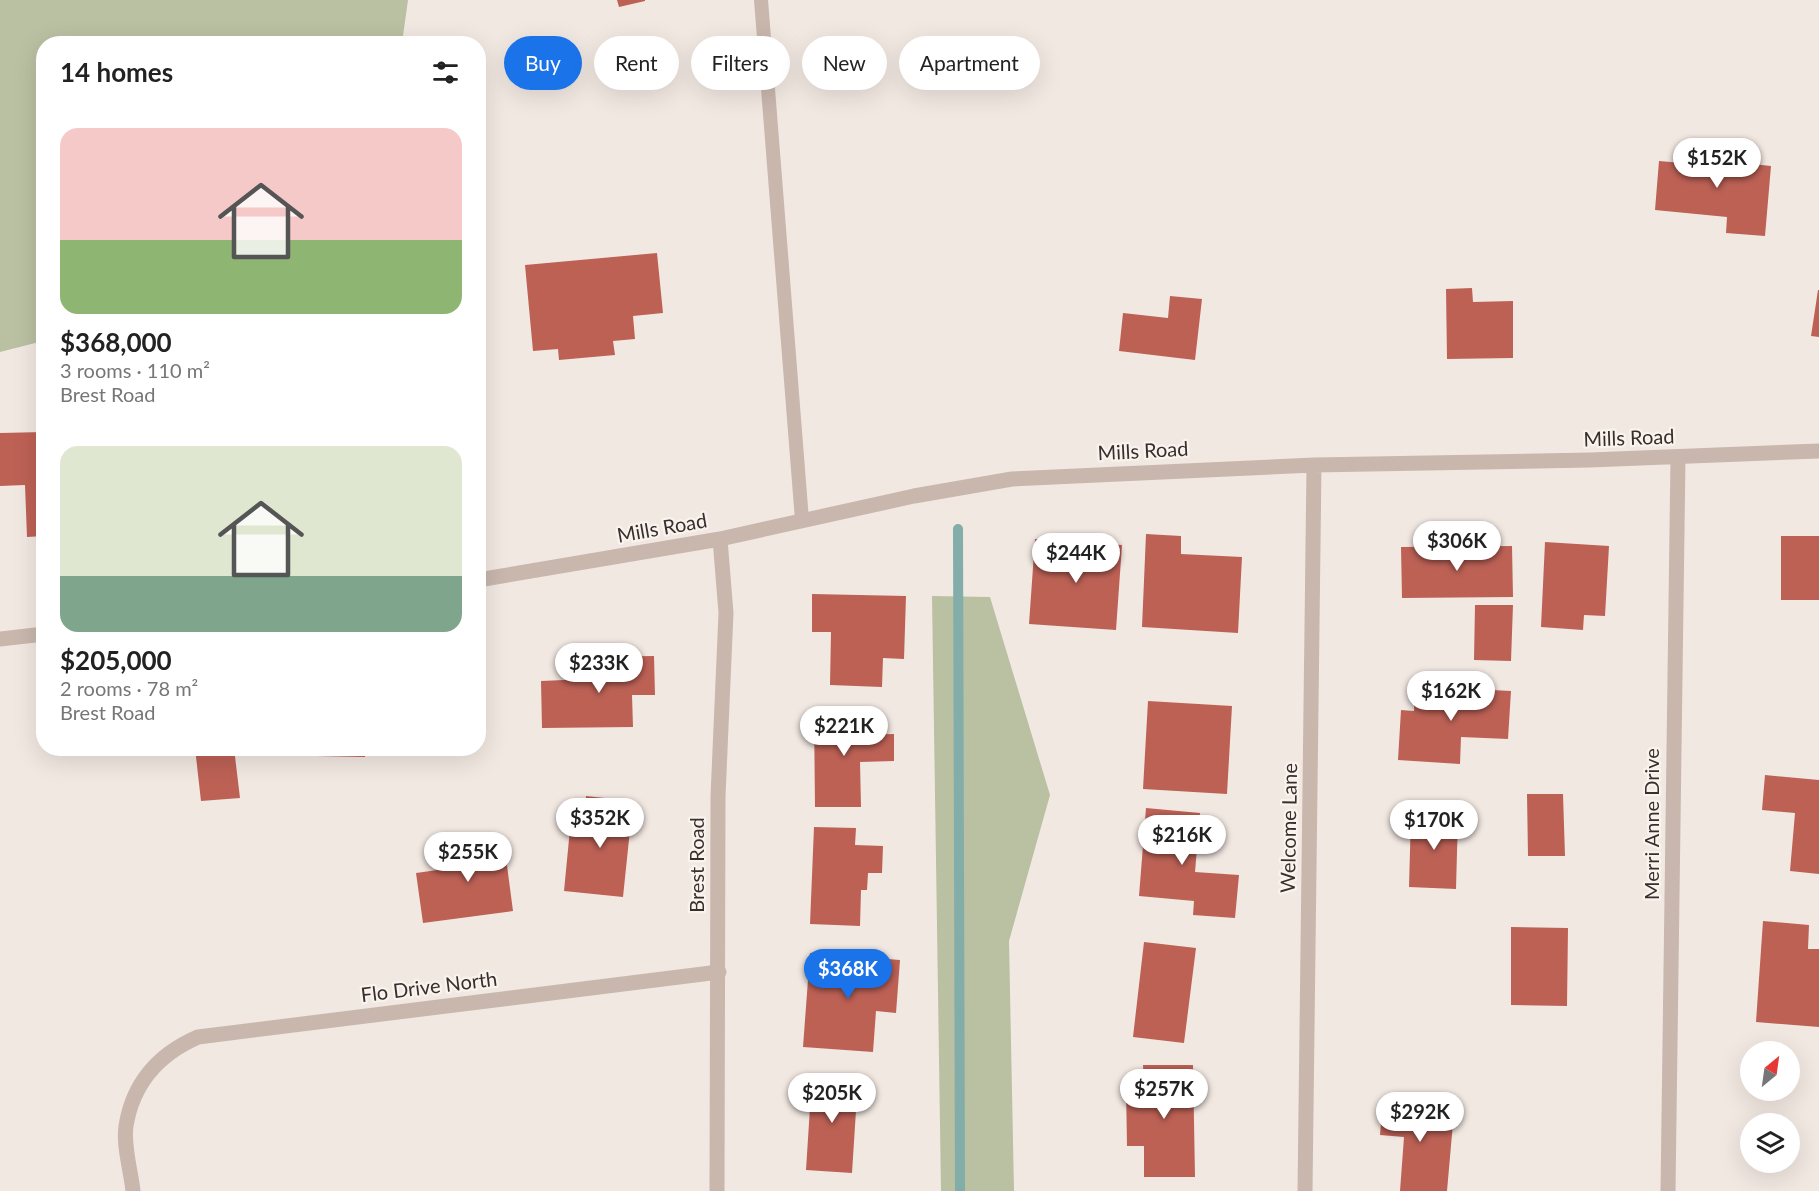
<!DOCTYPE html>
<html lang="en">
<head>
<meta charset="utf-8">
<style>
	body { margin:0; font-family:Lato,sans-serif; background:#f6f6f6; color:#222; height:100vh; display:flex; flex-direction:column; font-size:22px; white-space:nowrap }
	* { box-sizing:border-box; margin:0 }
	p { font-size:20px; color:#767676 }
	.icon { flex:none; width:33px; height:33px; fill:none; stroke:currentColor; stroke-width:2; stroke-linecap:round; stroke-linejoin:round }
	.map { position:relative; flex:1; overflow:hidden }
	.details { position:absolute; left:36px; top:36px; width:450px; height:720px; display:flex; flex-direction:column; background:#fff; border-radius:24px; box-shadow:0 6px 24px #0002 }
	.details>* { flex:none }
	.banner { position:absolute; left:504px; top:36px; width:570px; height:54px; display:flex; gap:12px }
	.needle { width:39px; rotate:29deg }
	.tools { position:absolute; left:1740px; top:1041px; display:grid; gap:12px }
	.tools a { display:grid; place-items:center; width:60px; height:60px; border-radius:50%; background:#fff; box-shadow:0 6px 24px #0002; font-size:30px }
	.price { position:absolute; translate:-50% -51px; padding:0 14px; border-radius:21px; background:#fff; color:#222; font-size:20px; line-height:39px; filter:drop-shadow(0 2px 3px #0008) }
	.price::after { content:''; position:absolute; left:50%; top:36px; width:18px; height:14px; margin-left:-9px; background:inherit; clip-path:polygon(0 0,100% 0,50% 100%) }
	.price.current { background:#1a73e8; color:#fff }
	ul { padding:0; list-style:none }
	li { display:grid; align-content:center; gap:12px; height:318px; padding:0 24px }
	li span { display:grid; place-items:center; height:186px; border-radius:18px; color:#555 }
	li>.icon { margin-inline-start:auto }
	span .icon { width:108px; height:108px; fill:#fffc; stroke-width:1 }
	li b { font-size:26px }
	h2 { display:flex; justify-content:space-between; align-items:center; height:72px; padding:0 24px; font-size:26px }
	.pill { padding:0 21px; border-radius:27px; background:#fff; box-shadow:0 6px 24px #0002; font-size:21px; line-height:54px }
	.pill.current { background:#1a73e8; color:#fff }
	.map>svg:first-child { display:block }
	.green { fill:#bac0a2 }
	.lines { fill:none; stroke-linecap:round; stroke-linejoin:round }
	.stream { stroke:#83ada9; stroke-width:10 }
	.building { fill:#bd6155 }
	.service { stroke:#c9b7ae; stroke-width:14 }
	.minor { stroke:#c9b7ae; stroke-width:15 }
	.labels { text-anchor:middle; stroke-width:4.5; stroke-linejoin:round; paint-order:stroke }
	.street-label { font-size:20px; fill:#392e2c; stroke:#f9f3ee }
</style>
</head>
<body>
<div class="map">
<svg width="1819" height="1191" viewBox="0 0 1819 1191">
	<rect width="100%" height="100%" fill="#f2e8e2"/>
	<!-- green -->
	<path class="green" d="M0 0H408L402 43 44 44 43 341 0 352Z
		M932 596 990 597 1050 795 1009 941 1014 1191H941Z"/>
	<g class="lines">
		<!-- stream -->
		<path class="stream" d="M958 529 960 1191"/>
	</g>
	<!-- building -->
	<path class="building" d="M617 0H645V1L619 7Z
		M1696 144 1735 147 1734 162 1771 166 1765 236 1726 233 1727 217 1655 210 1659 161 1694 164Z
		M657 253 663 313 633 316 635 339 613 341 615 355 559 360 558 349 533 351 525 265Z
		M1472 288 1473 302 1513 301V358L1447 359 1446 289Z
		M1818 290H1819V337L1811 336Z
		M1170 296 1202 299 1195 360 1119 351 1123 313 1168 318Z
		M44 432V536L27 537 25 485 0 486V433Z
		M1146 534 1181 536V554L1242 557 1238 633 1142 627Z
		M1781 536H1819V600H1781Z
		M1035 539 1122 545 1116 630 1029 624Z
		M1545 542 1609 546 1605 616 1584 615 1583 630 1541 627Z
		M1512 546 1513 597 1402 598 1401 547Z
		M812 594 906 596 904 659 883 658 882 687 830 685 831 632H812Z
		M1475 605H1513L1511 661 1474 660Z
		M654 656 655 695H632L633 727 542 728 541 681 588 679 587 657Z
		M478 668 485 719H478Z
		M1415 686 1511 691 1508 739 1461 737 1460 764 1398 760 1401 710 1414 711Z
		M1148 701 1232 706 1227 794 1143 789Z
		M814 711H859L858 735 894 734V761L860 762 861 807H815Z
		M195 748H234L240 798 201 801Z
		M316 748H365V757L316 756Z
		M1765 775 1819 780V874L1790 871 1795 813 1762 810Z
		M1527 794H1563L1565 856H1528Z
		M586 796 633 801 623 897 564 891 570 829 583 830Z
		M1146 808 1200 813 1195 872 1239 875 1235 918 1193 915 1194 901 1139 896Z
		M1411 814 1458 816 1456 889 1409 887Z
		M814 827 856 828 855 845 883 846 882 873H868L867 890H861L860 926 810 924Z
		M503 835 513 911 423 923 416 873 459 867 455 842Z
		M1763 921 1809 925 1808 949H1819V1027L1756 1022Z
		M1511 927 1568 928 1567 1006 1511 1005Z
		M1144 942 1196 948 1184 1043 1133 1037Z
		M810 953 900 960 896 1013 876 1011 873 1052 803 1047Z
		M1143 1065H1193L1195 1177H1144V1146H1127L1126 1087H1144Z
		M812 1076 858 1079 852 1173 806 1170Z
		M1383 1098 1440 1103 1439 1122 1453 1123 1447 1191H1400L1404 1137 1380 1135Z"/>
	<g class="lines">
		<!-- service -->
		<path class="service" d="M761 0 802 520"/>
		<!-- minor -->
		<path class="minor" d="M478 580 720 539 914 496 1012 479 1314 465 1590 460 1819 451
			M0 639 44 634
			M133 1191C131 1171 123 1146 126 1126 133 1082 159 1054 198 1037L719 972
			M717 1191 718 796 726 613 720 539
			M1305 1191 1314 465
			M1668 1191 1678 457"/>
	</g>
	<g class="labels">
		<!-- street labels -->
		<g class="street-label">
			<text transform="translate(1629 438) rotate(-2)" y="7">Mills Road</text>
			<text transform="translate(1143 451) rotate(-3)" y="7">Mills Road</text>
			<text transform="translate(662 528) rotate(-10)" y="7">Mills Road</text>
			<text transform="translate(1652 824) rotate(-90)" y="7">Merri Anne Drive</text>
			<text transform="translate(1289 828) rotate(-89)" y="7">Welcome Lane</text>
			<text transform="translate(697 865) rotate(-90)" y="7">Brest Road</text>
			<text transform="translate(429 987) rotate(-7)" y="7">Flo Drive North</text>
		</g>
	</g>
</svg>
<div class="tools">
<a><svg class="needle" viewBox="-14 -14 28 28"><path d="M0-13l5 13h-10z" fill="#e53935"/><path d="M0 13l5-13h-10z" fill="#767676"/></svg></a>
<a><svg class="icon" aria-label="layers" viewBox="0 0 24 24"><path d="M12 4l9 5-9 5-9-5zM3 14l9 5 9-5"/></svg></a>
</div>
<b class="price" style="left:1717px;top:189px">$152K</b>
<b class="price" style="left:1457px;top:572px">$306K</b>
<b class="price" style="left:1076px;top:584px">$244K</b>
<b class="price" style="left:599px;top:694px">$233K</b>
<b class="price" style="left:1451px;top:722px">$162K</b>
<b class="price" style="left:844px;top:757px">$221K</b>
<b class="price" style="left:600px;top:849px">$352K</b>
<b class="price" style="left:1434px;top:851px">$170K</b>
<b class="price" style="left:1182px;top:866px">$216K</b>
<b class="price" style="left:468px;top:883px">$255K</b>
<b class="price current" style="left:848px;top:1000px">$368K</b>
<b class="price" style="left:1164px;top:1120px">$257K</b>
<b class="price" style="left:832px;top:1124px">$205K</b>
<b class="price" style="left:1420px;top:1143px">$292K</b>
<div class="banner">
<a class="pill current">Buy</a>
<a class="pill">Rent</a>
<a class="pill">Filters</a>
<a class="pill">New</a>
<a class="pill">Apartment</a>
</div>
<section class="details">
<h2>14 homes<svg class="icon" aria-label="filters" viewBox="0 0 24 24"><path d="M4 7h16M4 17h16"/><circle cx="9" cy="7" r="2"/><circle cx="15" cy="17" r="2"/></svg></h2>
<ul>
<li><span style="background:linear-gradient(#f6c9c9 60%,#8fb573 0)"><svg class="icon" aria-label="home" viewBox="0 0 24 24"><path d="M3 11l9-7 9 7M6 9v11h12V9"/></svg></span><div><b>$368,000</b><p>3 rooms · 110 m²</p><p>Brest Road</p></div></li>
<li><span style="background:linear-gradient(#dfe7d0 70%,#7fa58c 0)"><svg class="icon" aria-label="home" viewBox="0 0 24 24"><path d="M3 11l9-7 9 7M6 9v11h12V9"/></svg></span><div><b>$205,000</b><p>2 rooms · 78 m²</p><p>Brest Road</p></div></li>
</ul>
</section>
</div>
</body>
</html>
